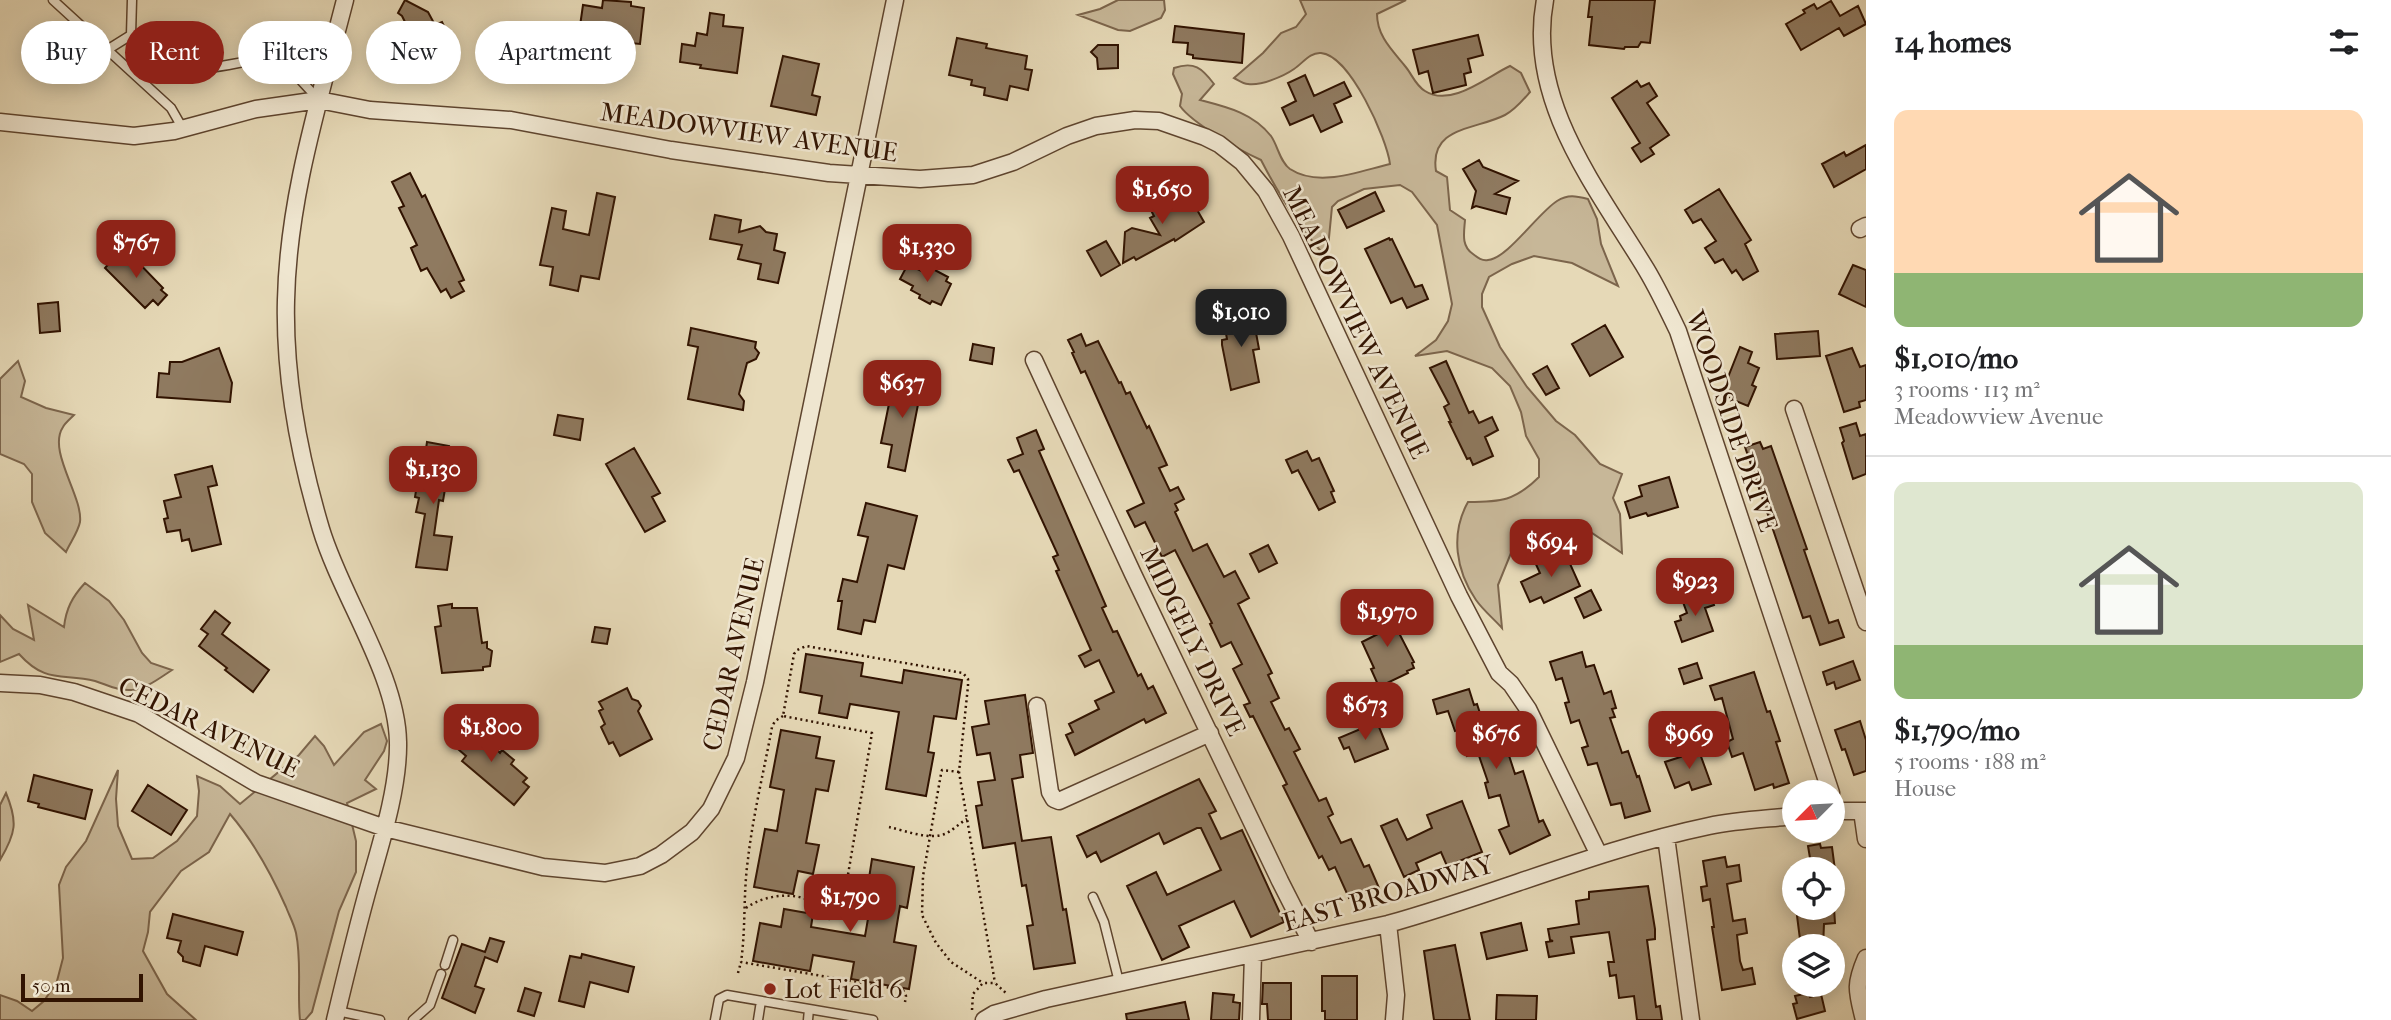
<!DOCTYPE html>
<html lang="en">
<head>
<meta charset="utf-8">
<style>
	body { margin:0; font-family:"IM FELL French Canon",serif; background:#f2f2f2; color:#202124; height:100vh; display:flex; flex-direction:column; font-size:26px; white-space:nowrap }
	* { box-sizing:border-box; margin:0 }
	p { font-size:23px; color:#757577 }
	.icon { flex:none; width:38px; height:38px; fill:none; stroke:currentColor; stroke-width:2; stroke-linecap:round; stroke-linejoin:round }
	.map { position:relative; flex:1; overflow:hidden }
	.drawer { display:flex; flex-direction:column; background:#fff; width:525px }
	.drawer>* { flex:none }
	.hud { position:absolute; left:21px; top:21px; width:665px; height:63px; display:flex; gap:14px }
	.needle { width:46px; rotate:246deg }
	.tools { position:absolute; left:1782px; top:780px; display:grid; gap:14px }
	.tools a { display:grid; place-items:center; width:63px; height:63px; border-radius:50%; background:#fff; box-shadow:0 4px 18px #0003; font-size:35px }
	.scale { position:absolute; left:21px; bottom:18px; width:122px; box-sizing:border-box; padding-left:7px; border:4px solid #311301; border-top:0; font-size:19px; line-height:24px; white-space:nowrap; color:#311301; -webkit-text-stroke:5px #efe6d0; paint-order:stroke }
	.price { position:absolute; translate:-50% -60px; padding:0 16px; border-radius:14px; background:#8f2418; color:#fff; font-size:23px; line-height:46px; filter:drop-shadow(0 2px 4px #0008) }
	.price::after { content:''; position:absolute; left:50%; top:42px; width:21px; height:16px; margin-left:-10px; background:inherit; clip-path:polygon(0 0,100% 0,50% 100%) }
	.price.selected { background:#222; color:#fff }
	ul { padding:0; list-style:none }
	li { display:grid; align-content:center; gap:14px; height:371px; padding:0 28px }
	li+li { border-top:2px solid #e0e0e0 }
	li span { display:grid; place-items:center; height:217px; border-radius:14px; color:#555 }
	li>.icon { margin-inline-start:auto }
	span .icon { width:126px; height:126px; fill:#fffc; stroke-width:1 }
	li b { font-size:30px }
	h2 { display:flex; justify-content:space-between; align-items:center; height:84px; padding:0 28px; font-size:30px }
	.tag { padding:0 24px; border-radius:32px; background:#fff; box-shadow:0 4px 18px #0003; font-size:24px; line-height:63px }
	.tag.selected { background:#8f2418; color:#fff }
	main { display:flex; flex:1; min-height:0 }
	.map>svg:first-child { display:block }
	.green { fill:#c7b798; stroke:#7c654c; stroke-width:2 }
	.building { fill:#8f7a60; stroke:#311301; stroke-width:2 }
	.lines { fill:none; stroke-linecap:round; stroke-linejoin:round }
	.service-casing { stroke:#5e442e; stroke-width:11 }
	.minor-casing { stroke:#5e442e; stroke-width:19 }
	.path { stroke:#311301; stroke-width:2.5; stroke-dasharray:2 3.5; stroke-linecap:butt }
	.service { stroke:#efe6d0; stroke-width:8 }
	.minor { stroke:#efe6d0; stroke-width:16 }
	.poi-dot { fill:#8f2418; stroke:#efe6d0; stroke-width:2.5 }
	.labels { text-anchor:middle; stroke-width:5; stroke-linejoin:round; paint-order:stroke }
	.street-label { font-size:26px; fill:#311301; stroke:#efe6d0 }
	.poi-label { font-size:26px; fill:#311301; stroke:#efe6d0; text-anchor:start }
</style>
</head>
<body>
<main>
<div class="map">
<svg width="1866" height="1020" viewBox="0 0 1866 1020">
	<rect width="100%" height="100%" fill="#e6d9b7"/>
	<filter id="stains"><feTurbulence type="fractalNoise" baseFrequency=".00286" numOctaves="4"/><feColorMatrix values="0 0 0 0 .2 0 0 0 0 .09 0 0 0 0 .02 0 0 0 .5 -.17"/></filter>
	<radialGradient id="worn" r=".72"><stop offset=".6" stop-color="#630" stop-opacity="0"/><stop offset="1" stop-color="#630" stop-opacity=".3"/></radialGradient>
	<!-- green -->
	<path class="green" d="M1118 0H1164L1165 10 1161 18 1130 31 1118 30 1078 15 1100 9Z
		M1300 0H1406L1377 14C1377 36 1392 50 1405 66 1412 74 1415 85 1425 91 1451 108 1488 76 1510 66L1521 73 1530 92C1523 100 1515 110 1505 115 1476 130 1429 126 1436 171L1447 177 1450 210 1465 220C1464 233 1461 246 1473 254 1478 258 1482 261 1488 260 1507 259 1538 213 1557 201 1568 194 1576 196 1588 199L1597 219 1601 244 1618 286 1572 263 1534 256 1512 264 1489 277 1482 294V307L1500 347 1527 387 1556 421 1575 435 1600 464 1622 474 1613 498 1620 514 1622 553 1574 521 1541 520 1526 527 1513 548 1498 585 1502 628C1494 619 1483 610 1476 600 1456 571 1450 534 1468 502 1501 502 1515 501 1539 477V459L1526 436 1521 412 1510 386 1492 368 1447 351 1415 356 1436 340 1448 321 1452 304 1437 225 1412 192 1400 185 1364 189 1338 201 1332 207 1327 258C1300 229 1279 195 1261 160 1241 151 1192 123 1180 106L1182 94 1173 74 1174 68C1194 61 1202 68 1214 84L1200 100C1227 107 1253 113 1271 136 1278 146 1280 162 1290 169 1319 188 1360 171 1390 164 1387 139 1350 55 1321 53 1310 52 1303 63 1294 69 1284 76 1261 86 1248 84 1243 84 1238 80 1234 78L1263 53 1281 33 1296 27 1306 14Z
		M18 361 25 381 21 397 46 408 74 415C70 419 65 423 63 427 47 451 83 496 80 522 78 532 70 543 66 552L45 533 32 502V474L24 464 0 454V379Z
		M85 583 109 601 124 620 142 653 151 663 172 670C161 677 146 689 132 690 118 691 108 685 95 681 62 673 46 684 19 654L0 662V615L13 629 34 640 28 605 64 627C66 609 72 597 85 583Z
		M381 724 387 741 384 751 365 780 376 789 347 803 356 841V872L339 911 312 1012 305 1020H300C297 991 302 962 296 933 294 924 289 915 286 907 271 873 254 842 230 814L209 852 181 871 150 912 148 932 143 951 167 994 196 1020H0V995L17 1001 32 1011 44 1001 57 981 63 958 59 885 66 867 86 841 118 770 116 799 118 826 132 859 153 858 177 841 197 816 199 791 197 776 220 786 240 804 299 755 315 736 324 746 334 765 364 732Z
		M6 793C18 822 16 833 0 860V805Z"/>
	<!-- building -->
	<path class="building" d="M405 0 428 12 435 25 442 22 455 48 433 60 430 54 423 58 402 16 398 13Z
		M603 0 631 2V6L644 8 640 44 621 42V38L579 33 583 5 602 8Z
		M1590 0H1655L1650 43 1641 42 1638 47H1625L1624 49 1589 45 1592 17H1588Z
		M1831 1 1840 16 1858 6 1866 24 1844 36 1839 28 1801 50 1786 24 1805 13 1803 10 1814 4 1817 9Z
		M710 13 724 15 723 26 743 28 737 73 700 68 701 65 680 62 682 44 695 46 697 33 707 35Z
		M1175 26 1244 34 1242 63 1193 58V55L1187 54 1188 43 1173 42Z
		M1478 35 1483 55 1468 59 1471 72 1464 74 1466 85 1433 93 1428 71 1419 74 1413 50Z
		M957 38 987 44 986 48 1027 56 1025 69 1032 70 1028 90 1010 86 1007 100 984 95 985 88 971 85 972 80 949 75Z
		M1098 45H1118V68L1098 69 1097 58 1091 52Z
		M783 56 819 64 812 95 820 97 816 115 771 106Z
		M1305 75 1314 96 1344 82 1351 96 1334 104 1342 122 1321 132 1313 115 1290 125 1282 108 1296 101 1288 83Z
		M1637 81 1641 87 1649 83 1657 96 1647 103 1669 135 1650 148 1654 154 1641 162 1632 148 1640 143 1612 98Z
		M1866 145V169L1834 187 1822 164 1844 152 1846 156Z
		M1479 160 1483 167 1518 181 1495 194 1510 198 1506 214 1476 206 1472 208 1476 191 1463 169Z
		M410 173 422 197 425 195 464 280 459 282 464 291 451 298 446 289 441 292 427 268 421 271 411 248 417 245 399 208 404 206 392 182Z
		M1719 189 1751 240 1745 244 1758 271 1743 280 1736 270 1732 273 1723 259 1715 263 1705 248 1716 241 1701 219 1693 223 1685 210Z
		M1158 192 1166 206 1188 194 1204 222 1175 241 1174 239 1136 260 1134 257 1123 263 1125 232 1132 228 1160 235 1150 218 1154 216 1145 199Z
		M1375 192 1384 211 1347 228 1338 210Z
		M597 193 615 197 599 279 581 276 578 291 550 285 553 267 540 265 552 208 566 211 563 229 589 235Z
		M715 215 741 220 739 232 760 226 766 232 777 234 774 250 785 253 778 283 758 279 761 264 738 259 742 245 710 239Z
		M1389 238 1390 240 1392 239 1415 287 1422 285 1428 299 1407 308 1402 298 1391 303 1365 249Z
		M1106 241 1120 265 1101 276 1087 251Z
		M120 251 129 260 132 256 163 288 161 290 167 295 158 305 153 300 145 308 105 268Z
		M908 264 921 271 923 267 930 271 931 268 948 277 946 281 951 284 941 305 932 301 930 304 919 298 920 295 911 290 913 286 900 279Z
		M1853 265 1866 270V307L1839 294Z
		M58 302 60 331 40 333 38 304Z
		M1247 308 1248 312 1252 311 1259 349 1253 350 1259 382 1231 390 1222 345V340L1227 339 1223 317 1231 316 1230 312Z
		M1605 325 1623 357 1590 376 1572 344Z
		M691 328 756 342 755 348 759 353 756 359 747 363 739 394 744 401 743 410 688 399 698 347 688 345Z
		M1818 331 1820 356 1777 359 1775 334Z
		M1081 334 1086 346 1098 341 1119 383 1121 382 1126 394 1130 392 1147 428 1149 426 1167 465 1159 468 1170 491 1178 487 1184 499 1175 504 1178 510 1175 512 1193 551 1207 544 1224 577 1235 571 1249 598 1238 604 1272 673 1268 675 1279 698 1271 702 1285 730 1289 728 1300 749 1294 752 1319 801 1326 798 1333 814 1328 817 1341 843 1351 839 1364 867 1369 865 1379 888 1349 898 1335 867 1329 870 1322 856 1319 858 1283 786 1287 784 1253 716 1250 717 1244 705 1250 703 1233 669 1242 664 1231 642 1221 647 1210 624 1212 623 1175 550 1162 557 1145 522 1135 527 1127 511 1144 503 1085 371 1081 373 1072 353 1074 352 1068 340Z
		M973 344 994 348 992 364 970 360Z
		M1740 347 1752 352 1748 363 1759 368 1752 385 1756 387 1748 406 1721 395Z
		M219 348 232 383 230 402 157 397 159 373 169 374 170 362H182Z
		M1852 348 1860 367 1866 365V400L1859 402 1860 407 1844 412 1826 356Z
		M1446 361 1469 413 1473 411 1479 423 1492 417 1498 430 1485 437 1493 456 1473 465 1470 458 1467 459 1449 422H1451L1444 407 1449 404 1430 368Z
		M1547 366 1559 388 1546 395 1533 374Z
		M902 374 923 379 905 471 888 467 892 445 881 443 892 389 899 390Z
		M558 415 583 419 580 440 554 435Z
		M1856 423 1860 436 1866 434V474L1853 479 1842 443 1844 441 1840 428Z
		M1036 430 1044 449 1039 451 1106 606 1102 608 1113 632 1117 631 1138 676 1141 674 1148 689 1153 686 1166 713 1146 723 1144 719 1075 755 1066 735 1073 732 1069 724 1099 709 1095 701 1114 692 1099 660 1085 667 1079 656 1091 650 1056 571 1059 570 1053 557 1058 555 1019 470 1014 472 1008 460 1023 454 1017 438Z
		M427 442 449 446 448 452 451 453 443 501 439 500 434 535 452 537 447 570 416 567 425 514 416 512 419 498 415 497 423 448 426 449Z
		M1760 442 1763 449 1771 446 1807 549 1804 550 1829 623 1838 620 1844 637 1820 645 1810 616 1803 618 1745 447Z
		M634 448 660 493 652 497 665 521 645 532 606 464Z
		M1307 451 1312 461 1319 458 1334 491 1331 492 1335 502 1319 510 1298 470 1292 473 1286 460Z
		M212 466 217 485 208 487 221 544 192 551 189 539 182 541 180 530 167 532 164 519 168 518 164 501 181 497 175 475Z
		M1669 477 1678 507 1648 516 1646 513 1630 518 1625 502 1642 496 1639 486Z
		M866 503 917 516 904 569 888 565 875 622 864 620 861 634 838 629 842 601H838L843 579 857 582 868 537 858 535Z
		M1268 545 1277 563 1259 572 1250 554Z
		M1557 550 1561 560 1567 557 1580 586 1544 603 1541 597 1530 602 1521 582 1540 573 1534 560Z
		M1591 590 1601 610 1584 618 1575 598Z
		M1710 593 1714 605 1705 608 1713 631 1682 642 1675 622 1681 620 1680 616 1687 613 1683 602Z
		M452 604V608H477L482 643 487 642V648L492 651 490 666 483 667V670L442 673 435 627 441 626 438 606Z
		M1384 604 1414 662 1412 663 1414 668 1407 671 1408 673 1379 687 1371 669 1374 668 1362 642 1378 634 1375 627 1377 626 1370 610Z
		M215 611 230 623 222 634 269 670 253 692 225 670 227 668 199 646 208 634 201 629Z
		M595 627 610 629 607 644 592 642Z
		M1582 652 1586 667 1594 665 1604 694 1611 691 1616 708 1612 709 1615 717 1610 718 1622 753 1628 751 1637 777 1639 776 1650 811 1625 818 1621 803 1611 805 1597 763 1588 765 1582 748 1588 746 1579 720 1571 723 1565 703 1569 702 1562 678 1556 680 1550 662Z
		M806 654 863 663 861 676 902 683 904 670 962 680 956 719 934 716 928 752 934 753 926 796 886 789 899 712 850 704 847 718 819 713 822 696 800 692Z
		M1853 661 1860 680 1836 689 1834 682 1827 685 1823 672Z
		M1697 663 1702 678 1684 684 1679 669Z
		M1754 672 1767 712 1770 711 1780 741 1776 742 1789 783 1774 788 1773 784 1755 790 1743 753 1732 757 1727 742 1733 739 1722 698 1715 700 1710 686Z
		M627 688 632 699 638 701 641 706 638 711 652 739 620 756 613 742 609 744 601 727 605 724 599 711 603 709 599 702Z
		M1469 689 1474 705 1477 704 1486 732 1500 728 1515 774 1523 771 1539 822 1543 820 1550 835 1510 854 1499 830 1509 826 1500 795 1489 798 1485 783 1488 782 1478 753 1467 756 1458 730 1455 731 1448 711 1437 714 1433 700Z
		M1025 695 1033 753 1020 755 1023 777 1012 779 1022 841 1051 837 1063 910 1066 909 1075 963 1034 969 1027 926 1033 925 1026 885 1022 886 1015 843 983 848 976 806 982 805 978 782 995 780 990 753 977 755 972 727 989 724 985 701Z
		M1860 721 1866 740V771L1854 775 1845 749 1842 750 1835 730Z
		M1377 722 1388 749 1355 762 1349 747 1344 749 1339 738Z
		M470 723 500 753 502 750 514 760 511 764 527 778 523 782 529 787 514 805 462 761 466 756 452 744Z
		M781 730 820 737 816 758 834 761 828 791 816 789 806 843 819 845 813 874 798 871 793 894 754 887 765 829 777 831 784 790 770 787Z
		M1699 751 1711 784 1692 790 1689 782 1675 788 1665 762Z
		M34 775 92 790 85 819 38 807 39 804 28 801Z
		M1199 779 1216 811 1209 814 1221 839 1242 830 1284 922 1251 937 1234 901 1179 926 1189 947 1162 960 1127 886 1156 872 1167 895 1221 870 1201 828H1197L1164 844 1159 833 1101 862 1096 852 1087 857 1077 836Z
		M148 785 187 810 171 835 132 811Z
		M1462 801 1482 852 1447 866 1441 852 1416 863 1419 870 1404 877 1381 826 1397 819 1407 840 1432 828 1427 815Z
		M1820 844 1821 848 1832 847 1835 870H1812L1808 846Z
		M1725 857 1727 867 1739 865 1741 881 1727 884 1733 921 1745 919 1747 933 1737 935 1740 961 1743 970 1752 968 1755 984 1722 990 1712 927H1714L1710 899 1703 901 1701 887 1707 886 1703 861Z
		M872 859 914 867 907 908 900 906 894 942 916 946 909 989 851 979 854 962 813 955 810 971 753 961 760 923 781 927 784 909 813 914 811 927 865 936 869 913 864 910Z
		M1648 886 1655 929V939L1647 940 1656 1007 1660 1006 1662 1020H1637L1634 996 1619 998 1616 975 1610 976 1608 962H1614L1609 932 1571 937 1574 953 1549 957 1546 942 1553 941 1550 940 1548 929 1579 924 1576 901 1589 899V892Z
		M1796 908H1834L1835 923 1824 924 1823 947H1801Z
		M173 914 243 932 237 955 205 946 200 966 183 961V957L178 952 181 941 167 938Z
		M1521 923 1527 950 1487 959 1481 933Z
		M490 938 504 942 497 962 485 957 475 986 484 989 475 1013 442 998 462 944 485 952Z
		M1455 945 1470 1020H1434L1424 951Z
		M582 954 634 967 628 992 590 982 584 1007 559 1001 570 956 581 958Z
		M1322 976H1357V1020H1325V1011H1322Z
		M1263 983H1291V1020H1268L1267 1004H1262Z
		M525 988 541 993 534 1016 518 1011Z
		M1213 993 1234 995 1233 1002 1240 1003 1239 1020H1211Z
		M1808 993 1810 997 1821 994 1825 1011 1797 1019 1793 1004 1797 1003 1795 996Z
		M1497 995 1537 996 1536 1020H1496Z
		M1185 1002 1189 1020H1127L1126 1014Z"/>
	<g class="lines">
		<!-- service casing -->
		<g class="service-casing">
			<path id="service" d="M53 0 171 108 183 129
				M131 35C144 46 159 60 176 65 207 75 242 59 273 58L285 63 319 100
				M107 50 131 35 132 0
				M1093 897 1104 922 1119 982
				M445 965 453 940
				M809 1009 873 1020
				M337 1011 380 1020
				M413 1020 430 1005 441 974
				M715 1020 719 999 727 995 809 1009 808 1020
				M758 1020 761 1001"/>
		</g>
		<!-- minor casing -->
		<g class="minor-casing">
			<path id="minor" d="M1545 0C1526 101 1597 188 1646 269 1658 289 1668 310 1678 331L1831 793
				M0 122 134 136 174 131 256 109 319 100 370 110 511 120 671 150 829 173 920 179 973 175 1013 162 1067 136 1096 126 1135 120 1159 121 1205 137 1219 144 1242 162 1266 191 1291 236 1459 596 1499 673 1511 684 1528 709 1599 855
				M1860 229 1866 226
				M1034 360 1133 574 1280 881 1311 942
				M1794 409 1866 622
				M0 683 40 685 74 692 139 714 256 783 385 828 543 867 605 873 640 866 661 855 692 832 711 809 736 758 755 682 895 0
				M1037 706 1050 792 1054 799 1059 801 1210 733
				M1832 811H1866
				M1862 811 1866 839
				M1666 837 1691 1020
				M1388 924 1396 995 1394 1020
				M335 1020C346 974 357 928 370 882 382 840 399 785 398 742 397 675 341 596 321 529 299 455 284 378 286 300 288 198 320 98 345 0
				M984 1020 994 1014 1046 999 1388 924C1496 894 1599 849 1709 826 1737 820 1766 819 1794 816
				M1251 1020 1253 955
				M1864 1020C1857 991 1854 986 1866 958"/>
		</g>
		<!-- path -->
		<path class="path" d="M783 716 775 721 772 727C764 771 753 815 748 859 743 894 746 927 741 962L903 990 906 996 905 1002
			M959 772 942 770 941 774 923 876 922 915 936 943 951 962 983 983
			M889 827C906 831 931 841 947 833 954 829 960 823 967 819
			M746 908C769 891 815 889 829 919L841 916 872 733 783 716 794 654 797 650 806 646 963 673 968 679V686L959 772 995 983
			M738 973 741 962
			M972 1010 973 994 983 983H995L1007 994"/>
		<!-- service -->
		<use href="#service" class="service"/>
		<!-- minor -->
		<use href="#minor" class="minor"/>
	</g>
	<!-- markers -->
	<circle class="poi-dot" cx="770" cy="989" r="7"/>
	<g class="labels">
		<!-- street labels -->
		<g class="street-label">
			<text transform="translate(749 132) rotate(8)" y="9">MEADOWVIEW AVENUE</text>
			<text transform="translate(1356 322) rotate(64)" y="9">MEADOWVIEW AVENUE</text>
			<text transform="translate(1732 421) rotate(71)" y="9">WOODSIDE DRIVE</text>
			<text transform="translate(1193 641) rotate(64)" y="9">MIDGELY DRIVE</text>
			<text transform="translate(733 654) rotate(-77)" y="9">CEDAR AVENUE</text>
			<text transform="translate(209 727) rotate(26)" y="9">CEDAR AVENUE</text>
			<text transform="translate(1388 893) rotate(-16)" y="9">EAST BROADWAY</text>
		</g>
		<!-- poi labels -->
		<g class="poi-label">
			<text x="784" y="998">Lot Field 6</text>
		</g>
	</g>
	<rect width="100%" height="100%" filter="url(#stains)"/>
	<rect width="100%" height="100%" fill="url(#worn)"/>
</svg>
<div class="tools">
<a><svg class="needle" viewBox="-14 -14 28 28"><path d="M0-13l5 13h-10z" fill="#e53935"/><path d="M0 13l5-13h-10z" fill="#757577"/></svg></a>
<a><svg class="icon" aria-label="locate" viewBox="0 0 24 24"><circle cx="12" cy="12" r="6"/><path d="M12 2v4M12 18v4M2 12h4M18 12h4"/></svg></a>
<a><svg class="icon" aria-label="layers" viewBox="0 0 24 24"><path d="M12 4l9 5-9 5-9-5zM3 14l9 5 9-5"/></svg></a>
</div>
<div class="scale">50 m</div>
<b class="price" style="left:1162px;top:226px">$1,650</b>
<b class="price" style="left:136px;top:280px">$767</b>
<b class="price" style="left:927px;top:284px">$1,330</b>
<b class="price selected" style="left:1241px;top:349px">$1,010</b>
<b class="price" style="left:902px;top:420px">$637</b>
<b class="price" style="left:433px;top:506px">$1,130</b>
<b class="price" style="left:1551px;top:579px">$694</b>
<b class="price" style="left:1695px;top:618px">$923</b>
<b class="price" style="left:1387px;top:649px">$1,970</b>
<b class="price" style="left:1365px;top:742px">$673</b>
<b class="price" style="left:491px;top:764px">$1,800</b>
<b class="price" style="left:1496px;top:771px">$676</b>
<b class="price" style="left:1689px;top:771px">$969</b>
<b class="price" style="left:850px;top:934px">$1,790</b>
<div class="hud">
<a class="tag">Buy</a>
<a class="tag selected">Rent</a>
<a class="tag">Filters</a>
<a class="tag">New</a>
<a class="tag">Apartment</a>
</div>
</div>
<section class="drawer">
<h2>14 homes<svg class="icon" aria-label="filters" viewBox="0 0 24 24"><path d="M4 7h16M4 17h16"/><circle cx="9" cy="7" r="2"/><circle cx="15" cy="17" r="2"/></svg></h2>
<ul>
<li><span style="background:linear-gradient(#ffd9b3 75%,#8fb573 0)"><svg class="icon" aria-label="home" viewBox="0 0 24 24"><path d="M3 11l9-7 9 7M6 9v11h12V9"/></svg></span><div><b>$1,010/mo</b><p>3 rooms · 113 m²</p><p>Meadowview Avenue</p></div></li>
<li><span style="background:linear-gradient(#dfe7d0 75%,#8fb573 0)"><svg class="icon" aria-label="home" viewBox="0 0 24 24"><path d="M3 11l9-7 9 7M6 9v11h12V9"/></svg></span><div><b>$1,790/mo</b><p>5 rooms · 188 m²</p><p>House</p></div></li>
</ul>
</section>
</main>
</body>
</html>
